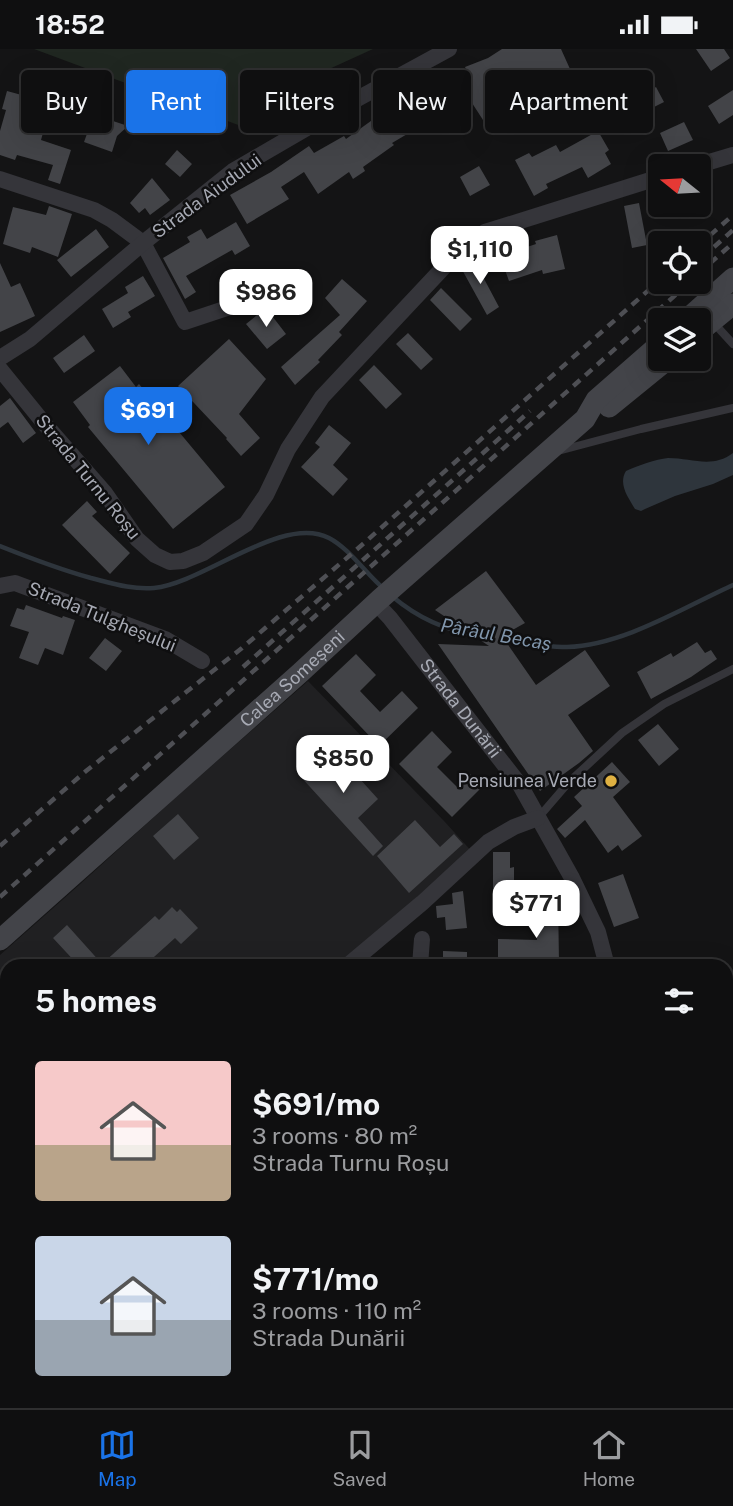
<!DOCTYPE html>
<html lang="en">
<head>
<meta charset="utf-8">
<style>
	body { margin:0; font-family:"Public Sans",sans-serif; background:#181819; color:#f1f3f6; height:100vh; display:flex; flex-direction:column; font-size:26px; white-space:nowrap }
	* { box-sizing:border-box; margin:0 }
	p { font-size:23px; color:#9b9c9f }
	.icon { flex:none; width:38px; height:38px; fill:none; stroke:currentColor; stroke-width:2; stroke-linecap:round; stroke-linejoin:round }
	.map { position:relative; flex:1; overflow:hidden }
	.sheet { position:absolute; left:0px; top:910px; width:733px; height:450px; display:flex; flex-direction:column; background:#0f0f10; border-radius:21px 21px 0 0; box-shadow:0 7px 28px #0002,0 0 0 2px #2f2f30 }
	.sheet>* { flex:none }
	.guide { position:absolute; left:21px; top:21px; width:691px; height:63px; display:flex; gap:14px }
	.needle { width:46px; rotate:288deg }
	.tools { position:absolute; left:648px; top:105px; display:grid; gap:14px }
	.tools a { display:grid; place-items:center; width:63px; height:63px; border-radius:7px; background:#0f0f10; box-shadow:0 7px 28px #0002,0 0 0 2px #2f2f30; font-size:35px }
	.price { position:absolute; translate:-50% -60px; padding:0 16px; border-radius:14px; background:#fff; color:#222; font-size:23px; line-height:46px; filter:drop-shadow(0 2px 4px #0008) }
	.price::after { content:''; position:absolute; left:50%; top:42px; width:21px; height:16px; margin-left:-10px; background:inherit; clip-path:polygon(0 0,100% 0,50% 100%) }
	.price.current { background:#1a73e8; color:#fff }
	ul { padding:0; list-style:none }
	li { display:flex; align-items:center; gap:21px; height:175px; padding:0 35px }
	li span { display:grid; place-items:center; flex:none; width:196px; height:140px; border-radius:7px; color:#555 }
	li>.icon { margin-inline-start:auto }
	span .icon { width:84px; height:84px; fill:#fffc; stroke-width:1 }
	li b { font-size:30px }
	h2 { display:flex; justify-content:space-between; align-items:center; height:84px; padding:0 35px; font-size:30px }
	.pill { padding:0 24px; border-radius:7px; background:#0f0f10; box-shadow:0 7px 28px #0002,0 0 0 2px #2f2f30; font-size:24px; line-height:63px }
	.pill.current { background:#1a73e8; color:#fff }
	.status { display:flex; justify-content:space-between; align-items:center; height:49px; padding:0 35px; background:#0f0f10; direction:ltr }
	.status svg { height:19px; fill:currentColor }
	.tabs { display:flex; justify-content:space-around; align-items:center; height:98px; border-top:2px solid #2f2f30; background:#0f0f10; font-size:19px; color:#9b9c9f }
	.tabs a { display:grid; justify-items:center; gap:4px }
	.tabs .current { color:#1a73e8 }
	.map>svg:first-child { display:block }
	.built { fill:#202022 }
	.green { fill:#202721 }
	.water { fill:#2e353c }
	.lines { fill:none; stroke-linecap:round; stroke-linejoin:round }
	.stream { stroke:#2e353c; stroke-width:4.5 }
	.building { fill:#434448 }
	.path { stroke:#3b3c40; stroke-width:2.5; stroke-dasharray:3.5 5; stroke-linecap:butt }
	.lane { stroke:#35353a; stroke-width:8 }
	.street { stroke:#35353a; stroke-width:16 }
	.secondary { stroke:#434449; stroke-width:21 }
	.rail { stroke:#4e4f54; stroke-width:4.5; stroke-dasharray:9 7; stroke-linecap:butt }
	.poi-dot { fill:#dfb142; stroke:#0f0f10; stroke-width:2.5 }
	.labels { text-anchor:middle; stroke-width:5; stroke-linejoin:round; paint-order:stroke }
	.street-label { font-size:18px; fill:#a7aab4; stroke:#0f0f10 }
	.poi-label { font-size:18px; fill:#a7aab4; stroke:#0f0f10; text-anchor:end }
	.water-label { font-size:19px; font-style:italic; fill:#8196ac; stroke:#0f0f10 }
</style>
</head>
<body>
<div class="status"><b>18:52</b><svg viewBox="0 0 49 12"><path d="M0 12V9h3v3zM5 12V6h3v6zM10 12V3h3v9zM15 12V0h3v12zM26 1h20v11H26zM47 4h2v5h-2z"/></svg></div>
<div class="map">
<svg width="733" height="1359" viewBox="0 0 733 1359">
	<rect width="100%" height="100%" fill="#141415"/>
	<!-- built -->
	<path class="built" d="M308 632 445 773 475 806 347 917H7V1151L0 1156V906L78 837 176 748Z
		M0 1182H7V1348H0Z"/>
	<!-- green -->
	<path class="green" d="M34 0H373L327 21 249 80Z
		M0 1348H7V1353H69L108 1356 107 1359H0Z"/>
	<!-- water -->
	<path class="water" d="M733 404V426L713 435 675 447 645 460 641 462 635 460C628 448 618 435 626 422 637 417 656 410 668 409 692 409 712 420 733 404Z"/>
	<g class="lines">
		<!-- stream -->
		<path class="stream" d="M0 497C30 509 59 520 91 529 111 534 132 541 154 539 204 534 282 465 329 489 350 500 366 525 384 540
			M393 548C418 569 444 581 476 586
			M502 591C522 594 547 598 567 598 624 596 682 559 733 536"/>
	</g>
	<!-- building -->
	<path class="building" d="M502 0H561L570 20 541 36 533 21 502 40 514 61 501 68 497 62 483 71 463 40 472 34 465 18 488 9Z
		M696 0H724L730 9 711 22Z
		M656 38 664 53 646 62 639 48Z
		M733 41V66L719 75 708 57Z
		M7 42 29 48 24 67 46 73 41 91 71 101 60 135 48 131 53 116 17 106 15 111 0 106V82L6 61 2 60Z
		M423 46 431 71 392 94 394 96 363 118 365 122 353 130 349 123 318 145 304 123 281 138 289 150 247 175 230 146 271 123 309 97 314 104 344 87 346 90 375 69 377 72Z
		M89 64 128 77 117 87 112 103 84 93 88 82 83 80Z
		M684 73 693 91 668 102 660 84Z
		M598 82 609 101 605 104 611 115 588 129 582 118 546 135 548 139 534 147 515 111 529 104 532 108 556 96 560 103Z
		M177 101 192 115 180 128 165 115Z
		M479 117 490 136 470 147 460 128Z
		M152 129 170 151 150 166 145 159 139 164 130 154Z
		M639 154 647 196 632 199 624 157Z
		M49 157 72 165 58 208 32 198 30 204 3 195 13 158 46 166Z
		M236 173 250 197 235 206 232 201 186 227 196 243 185 250 163 209 190 193 187 188 201 180 207 190Z
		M96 180 109 198 71 228 57 211Z
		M557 186 565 220 543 225 542 221 509 232 500 207 536 195 535 192Z
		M473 209 499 258 487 266 460 217Z
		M0 214 11 238 20 234 35 267 0 283Z
		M143 227 155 247 128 263 131 268 113 279 102 260 128 244 125 238Z
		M342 230 367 252 339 283 342 286 318 311 320 313 295 336 281 318 340 266 325 249Z
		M441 239 472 270 460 282 430 251Z
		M266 259 286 285 267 300 246 275Z
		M408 284 433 310 421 321 396 295Z
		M84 286 95 302 64 324 53 309Z
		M229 290 266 330 239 365 260 389 241 407 226 390 227 389 178 337Z
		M374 316 402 345 386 360 359 331Z
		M120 317 136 338 139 335 225 438 173 480 88 378 90 376 73 353Z
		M10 349 36 384 23 394 8 373 0 379V357Z
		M329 376 351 394 333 416 348 430 333 447 301 418 320 398 315 394Z
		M87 452 97 463 92 467 130 504 110 525 62 476Z
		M486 522 525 574 502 587 536 636 585 601 610 637 568 666 593 702 579 714 540 742 438 595 489 597 435 561Z
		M26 556 62 569 63 567 75 571 63 606 45 599 38 616 19 609 29 583 10 577 17 559 24 561Z
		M105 589 122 602 106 622 89 609Z
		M697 593 705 604 711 601 717 610 691 628 651 650 637 623 671 604 673 608Z
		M356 605 376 626 360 642 380 663 402 642 418 659 379 697 322 637Z
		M658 675 679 700 659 717 638 691Z
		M432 682 452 703 437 718 457 738 470 725 483 737 452 768 399 715Z
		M331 698 378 750 358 769 383 797 373 807 300 727Z
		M612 713 630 733 613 748 642 787 622 802 618 796 608 804 585 771 565 789 557 780 582 757 574 748Z
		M178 765 199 789 174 811 153 787Z
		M415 771 440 798 454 785 463 795 409 844 377 807Z
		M493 803H510V819L514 818V839H493Z
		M623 825 639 869 614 878 598 834Z
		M463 842 467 879 446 881 445 868 437 869 436 857 453 855 452 844Z
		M558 848 559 914H549V917H535V913H498V890L537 891 536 857Z
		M172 858 177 863 180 860 198 879 181 895 175 889 144 917H79L53 889 67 876 102 915 155 867 159 871Z
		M443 902 467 903V917H443Z"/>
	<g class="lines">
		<!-- path -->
		<path class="path" d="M685 317 693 310"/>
		<!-- lane -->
		<path class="lane" d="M712 272 733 295
			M558 402 641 380 733 359
			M538 769 569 733 622 684 664 655 733 620
			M0 1086 7 1082"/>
		<!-- street -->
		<g class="street">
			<path d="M696 117 733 106"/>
			<path d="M0 130 94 161 112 171 143 194 185 273 269 245"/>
			<path d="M0 309 30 290 143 194 233 122 348 55 449 0"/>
			<path d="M0 320 43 373 105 444 137 490 155 506 170 513 183 512 203 504 246 475 266 446 288 400 322 348 458 203 485 183 660 128"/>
			<path d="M0 537 15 534 165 590 202 612"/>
			<path id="s1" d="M376 554 390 569 520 736 572 829 598 883 607 917"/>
			<path d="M347 917 422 854 488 793 514 778 538 769"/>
			<path d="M420 917 422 890"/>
			<path d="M0 1156 7 1151"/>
			<path d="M152 1359 153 1353"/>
			<path d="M389 1359V1353"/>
		</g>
		<!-- secondary -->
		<g class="secondary">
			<path d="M686 271 733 229"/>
			<path d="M698 284 733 255"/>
			<path d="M609 358 668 310"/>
			<path id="s2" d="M0 891 300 624 379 551 585 370 596 351 660 295"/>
			<path d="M0 1182H7"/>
			<path d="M617 1359V1353"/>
		</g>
		<!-- rail -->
		<path class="rail" d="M698 197 733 166
			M714 198 733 181
			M698 225 733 194
			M243 618 530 362
			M0 797 86 722 242 599 363 495 660 231
			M0 848 690 233"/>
	</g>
	<!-- markers -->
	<circle class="poi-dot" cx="611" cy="732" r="7"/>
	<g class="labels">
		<!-- street labels -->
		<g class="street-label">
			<text transform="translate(207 147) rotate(-36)" y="6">Strada Aiudului</text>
			<text transform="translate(88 428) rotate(51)" y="6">Strada Turnu Roșu</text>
			<text transform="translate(102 568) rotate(22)" y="6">Strada Tulgheșului</text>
			<text dy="6" stroke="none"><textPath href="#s2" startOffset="392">Calea Someșeni</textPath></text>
			<text dy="6" stroke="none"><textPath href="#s1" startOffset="135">Strada Dunării</textPath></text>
		</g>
		<!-- poi labels -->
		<g class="poi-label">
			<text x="597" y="738">Pensiunea Verde</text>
		</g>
		<!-- water labels -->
		<g class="water-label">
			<text transform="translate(496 585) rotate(10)" y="7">Pârâul Becaș</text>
		</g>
	</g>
</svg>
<div class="tools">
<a><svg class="needle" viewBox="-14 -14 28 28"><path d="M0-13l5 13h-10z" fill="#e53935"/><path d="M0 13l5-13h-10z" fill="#9b9c9f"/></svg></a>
<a><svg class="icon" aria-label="locate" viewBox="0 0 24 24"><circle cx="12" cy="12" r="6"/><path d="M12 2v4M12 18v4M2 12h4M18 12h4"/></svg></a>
<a><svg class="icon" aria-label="layers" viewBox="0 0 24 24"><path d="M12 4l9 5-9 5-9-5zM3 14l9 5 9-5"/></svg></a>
</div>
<b class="price" style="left:480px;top:237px">$1,110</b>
<b class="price" style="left:266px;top:280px">$986</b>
<b class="price current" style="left:148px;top:398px">$691</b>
<b class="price" style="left:343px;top:746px">$850</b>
<b class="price" style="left:536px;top:891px">$771</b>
<div class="guide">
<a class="pill">Buy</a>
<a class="pill current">Rent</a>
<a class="pill">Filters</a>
<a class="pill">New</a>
<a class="pill">Apartment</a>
</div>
<section class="sheet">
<h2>5 homes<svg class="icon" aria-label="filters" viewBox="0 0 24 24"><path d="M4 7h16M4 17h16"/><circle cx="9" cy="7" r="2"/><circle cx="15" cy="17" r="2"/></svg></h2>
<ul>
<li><span style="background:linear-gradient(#f6c9c9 60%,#b9a48a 0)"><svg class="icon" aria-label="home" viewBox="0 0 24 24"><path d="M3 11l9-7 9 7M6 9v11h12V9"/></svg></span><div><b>$691/mo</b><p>3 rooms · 80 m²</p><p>Strada Turnu Roșu</p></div></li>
<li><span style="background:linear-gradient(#c9d6e8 60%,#9aa5b1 0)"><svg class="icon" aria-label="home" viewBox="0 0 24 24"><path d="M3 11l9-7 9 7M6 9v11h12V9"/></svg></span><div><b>$771/mo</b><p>3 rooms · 110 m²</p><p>Strada Dunării</p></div></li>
</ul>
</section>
</div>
<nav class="tabs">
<a class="current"><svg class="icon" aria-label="map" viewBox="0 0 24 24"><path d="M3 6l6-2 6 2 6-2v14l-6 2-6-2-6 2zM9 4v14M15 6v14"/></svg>Map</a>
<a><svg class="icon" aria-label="saved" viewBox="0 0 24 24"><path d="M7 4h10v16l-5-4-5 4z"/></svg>Saved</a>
<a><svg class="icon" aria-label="home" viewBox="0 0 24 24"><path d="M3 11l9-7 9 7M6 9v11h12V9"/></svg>Home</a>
</nav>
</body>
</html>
